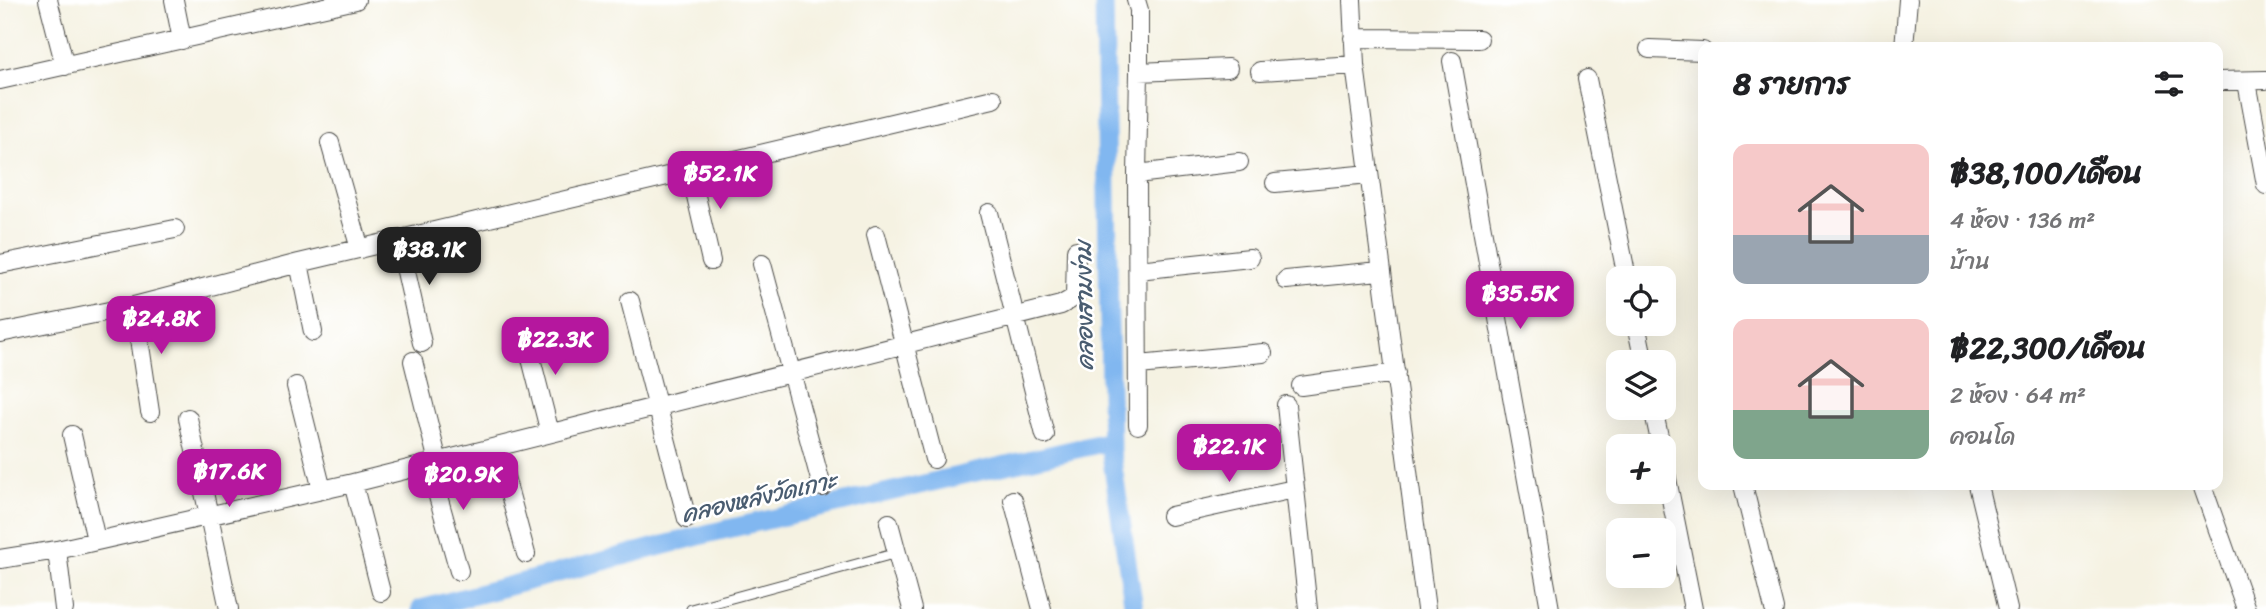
<!DOCTYPE html>
<html lang="th">
<head>
<meta charset="utf-8">
<style>
	body { margin:0; font-family:Sriracha,"Playpen Sans Thai",sans-serif; background:#f2f2f2; color:#202124; height:100vh; display:flex; flex-direction:column; font-size:26px; white-space:nowrap }
	* { box-sizing:border-box; margin:0 }
	p { font-size:23px; color:#757577 }
	.icon { flex:none; width:38px; height:38px; fill:none; stroke:currentColor; stroke-width:2; stroke-linecap:round; stroke-linejoin:round }
	.map { position:relative; flex:1; overflow:hidden }
	.side { position:absolute; left:1698px; top:42px; width:525px; height:448px; display:flex; flex-direction:column; background:#fff; border-radius:14px; box-shadow:0 7px 28px #0002 }
	.side>* { flex:none }
	.tools { position:absolute; left:1606px; top:266px; display:grid; gap:14px }
	.tools a { display:grid; place-items:center; width:70px; height:70px; border-radius:14px; background:#fff; box-shadow:0 7px 28px #0002; font-size:35px }
	.price { position:absolute; translate:-50% -60px; padding:0 16px; border-radius:14px; background:#b5179e; color:#fff; font-size:23px; line-height:46px; filter:drop-shadow(0 2px 4px #0008) }
	.price::after { content:''; position:absolute; left:50%; top:42px; width:21px; height:16px; margin-left:-10px; background:inherit; clip-path:polygon(0 0,100% 0,50% 100%) }
	.price.selected { background:#222; color:#fff }
	ul { padding:0; list-style:none }
	li { display:flex; align-items:center; gap:21px; height:175px; padding:0 35px }
	li span { display:grid; place-items:center; flex:none; width:196px; height:140px; border-radius:14px; color:#555 }
	li>.icon { margin-inline-start:auto }
	span .icon { width:84px; height:84px; fill:#fffc; stroke-width:1 }
	li b { font-size:30px }
	h2 { display:flex; justify-content:space-between; align-items:center; height:84px; padding:0 35px; font-size:30px }
	.map>svg:first-child { display:block }
	.lines { fill:none; stroke-linecap:round; stroke-linejoin:round }
	.canal { stroke:#81b7f0; stroke-width:19 }
	.lane-casing { stroke:#494946; stroke-width:11 }
	.street-casing { stroke:#494946; stroke-width:20 }
	.lane { stroke:#fff; stroke-width:9 }
	.street { stroke:#fff; stroke-width:18 }
	.labels { text-anchor:middle; stroke-width:5; stroke-linejoin:round; paint-order:stroke }
	.water-label { font-size:23px; font-style:italic; fill:#495c70; stroke:#fff }
</style>
</head>
<body>
<div class="map">
<svg width="2266" height="609" viewBox="0 0 2266 609">
	<rect width="100%" height="100%" fill="#fff"/>
	<filter id="ink" filterUnits="userSpaceOnUse"><feTurbulence type="fractalNoise" baseFrequency=".0143" numOctaves="2"/><feDisplacementMap in="SourceGraphic" scale="14" xChannelSelector="R" yChannelSelector="G"/><feConvolveMatrix kernelMatrix="1 2 1 2 8 2 1 2 1" color-interpolation-filters="sRGB"/></filter>
	<filter id="wash" filterUnits="userSpaceOnUse"><feTurbulence type="fractalNoise" baseFrequency=".00686" numOctaves="4" result="noise"/><feDisplacementMap in="SourceGraphic" scale="28" xChannelSelector="R" yChannelSelector="G"/><feGaussianBlur stdDeviation="1.57" result="paint"/><feColorMatrix in="noise" values="0 0 0 0 0 0 0 0 0 0 0 0 0 0 0 0 0 1.4 0 .05"/><feComposite in="paint" operator="in"/></filter>
	<g filter="url(#wash)">
		<rect width="100%" height="100%" fill="#f5f2e2"/>
		<g class="lines">
			<!-- canal -->
			<path class="canal" d="M1104 0 1111 453 1134 609
				M421 609 710 533 1111 441"/>
		</g>
	</g>
	<g filter="url(#ink)">
		<g class="lines">
			<!-- lane casing -->
			<g class="lane-casing">
				<path id="lane" d="M691 609 897 553"/>
			</g>
			<!-- street casing -->
			<g class="street-casing">
				<path id="street" d="M48 0 65 66
					M174 0 182 40
					M1136 0 1139 10V72L1137 174 1138 425
					M1352 0 1355 65 1426 609
					M1353 38 1479 39
					M1904 47 1908 0
					M1649 49 1703 51
					M1452 61 1550 609
					M1260 71 1355 65
					M1139 72 1228 68
					M1587 79 1627 278
					M0 80 356 0
					M2217 81 2266 80
					M2247 82 2266 185
					M330 143 360 249
					M690 170 711 261
					M1137 174 1239 162
					M1275 183 1369 174
					M989 213 1045 435
					M876 235 934 459
					M399 240 422 343
					M299 263 313 332
					M0 264 175 229
					M762 264 822 487
					M1138 270 1250 258
					M1286 280 1380 271
					M630 301 687 519
					M134 306 150 412
					M1636 324 1644 362
					M524 331 550 433
					M0 333 134 306 299 263 993 99
					M413 361 438 462
					M1139 365 1263 353
					M296 386 322 490
					M1301 386 1396 373
					M1286 405 1308 609
					M1653 408 1661 446
					M188 418 229 609
					M72 435 96 540
					M497 447 526 554
					M429 464 459 571
					M1664 464 1693 609
					M353 483 381 592
					M1743 485 1774 609
					M1978 485 2008 609
					M2202 485 2246 609
					M1013 500 1042 609
					M1171 516 1294 489
					M889 523 912 609
					M57 550 64 609
					M0 559 57 550 353 483 1061 305 1075 297 1076 250"/>
			</g>
			<!-- lane -->
			<use href="#lane" class="lane"/>
			<!-- street -->
			<use href="#street" class="street"/>
		</g>
	</g>
	<g class="labels">
		<!-- water labels -->
		<g class="water-label">
			<text transform="translate(1084 306) rotate(-91)" y="8">คลองสามง่าม</text>
			<text transform="translate(759 497) rotate(-13)" y="8">คลองหลังวัดเกาะ</text>
		</g>
	</g>
</svg>
<div class="tools">
<a><svg class="icon" aria-label="locate" viewBox="0 0 24 24"><circle cx="12" cy="12" r="6"/><path d="M12 2v4M12 18v4M2 12h4M18 12h4"/></svg></a>
<a><svg class="icon" aria-label="layers" viewBox="0 0 24 24"><path d="M12 4l9 5-9 5-9-5zM3 14l9 5 9-5"/></svg></a>
<a>+</a>
<a>−</a>
</div>
<b class="price" style="left:720px;top:211px">฿52.1K</b>
<b class="price selected" style="left:429px;top:287px">฿38.1K</b>
<b class="price" style="left:1520px;top:331px">฿35.5K</b>
<b class="price" style="left:161px;top:356px">฿24.8K</b>
<b class="price" style="left:555px;top:377px">฿22.3K</b>
<b class="price" style="left:1229px;top:484px">฿22.1K</b>
<b class="price" style="left:229px;top:509px">฿17.6K</b>
<b class="price" style="left:463px;top:512px">฿20.9K</b>
<section class="side">
<h2>8 รายการ<svg class="icon" aria-label="filters" viewBox="0 0 24 24"><path d="M4 7h16M4 17h16"/><circle cx="9" cy="7" r="2"/><circle cx="15" cy="17" r="2"/></svg></h2>
<ul>
<li><span style="background:linear-gradient(#f6c9c9 65%,#9aa5b1 0)"><svg class="icon" aria-label="home" viewBox="0 0 24 24"><path d="M3 11l9-7 9 7M6 9v11h12V9"/></svg></span><div><b>฿38,100/เดือน</b><p>4 ห้อง · 136 m²</p><p>บ้าน</p></div></li>
<li><span style="background:linear-gradient(#f6c9c9 65%,#7fa58c 0)"><svg class="icon" aria-label="home" viewBox="0 0 24 24"><path d="M3 11l9-7 9 7M6 9v11h12V9"/></svg></span><div><b>฿22,300/เดือน</b><p>2 ห้อง · 64 m²</p><p>คอนโด</p></div></li>
</ul>
</section>
</div>
</body>
</html>
